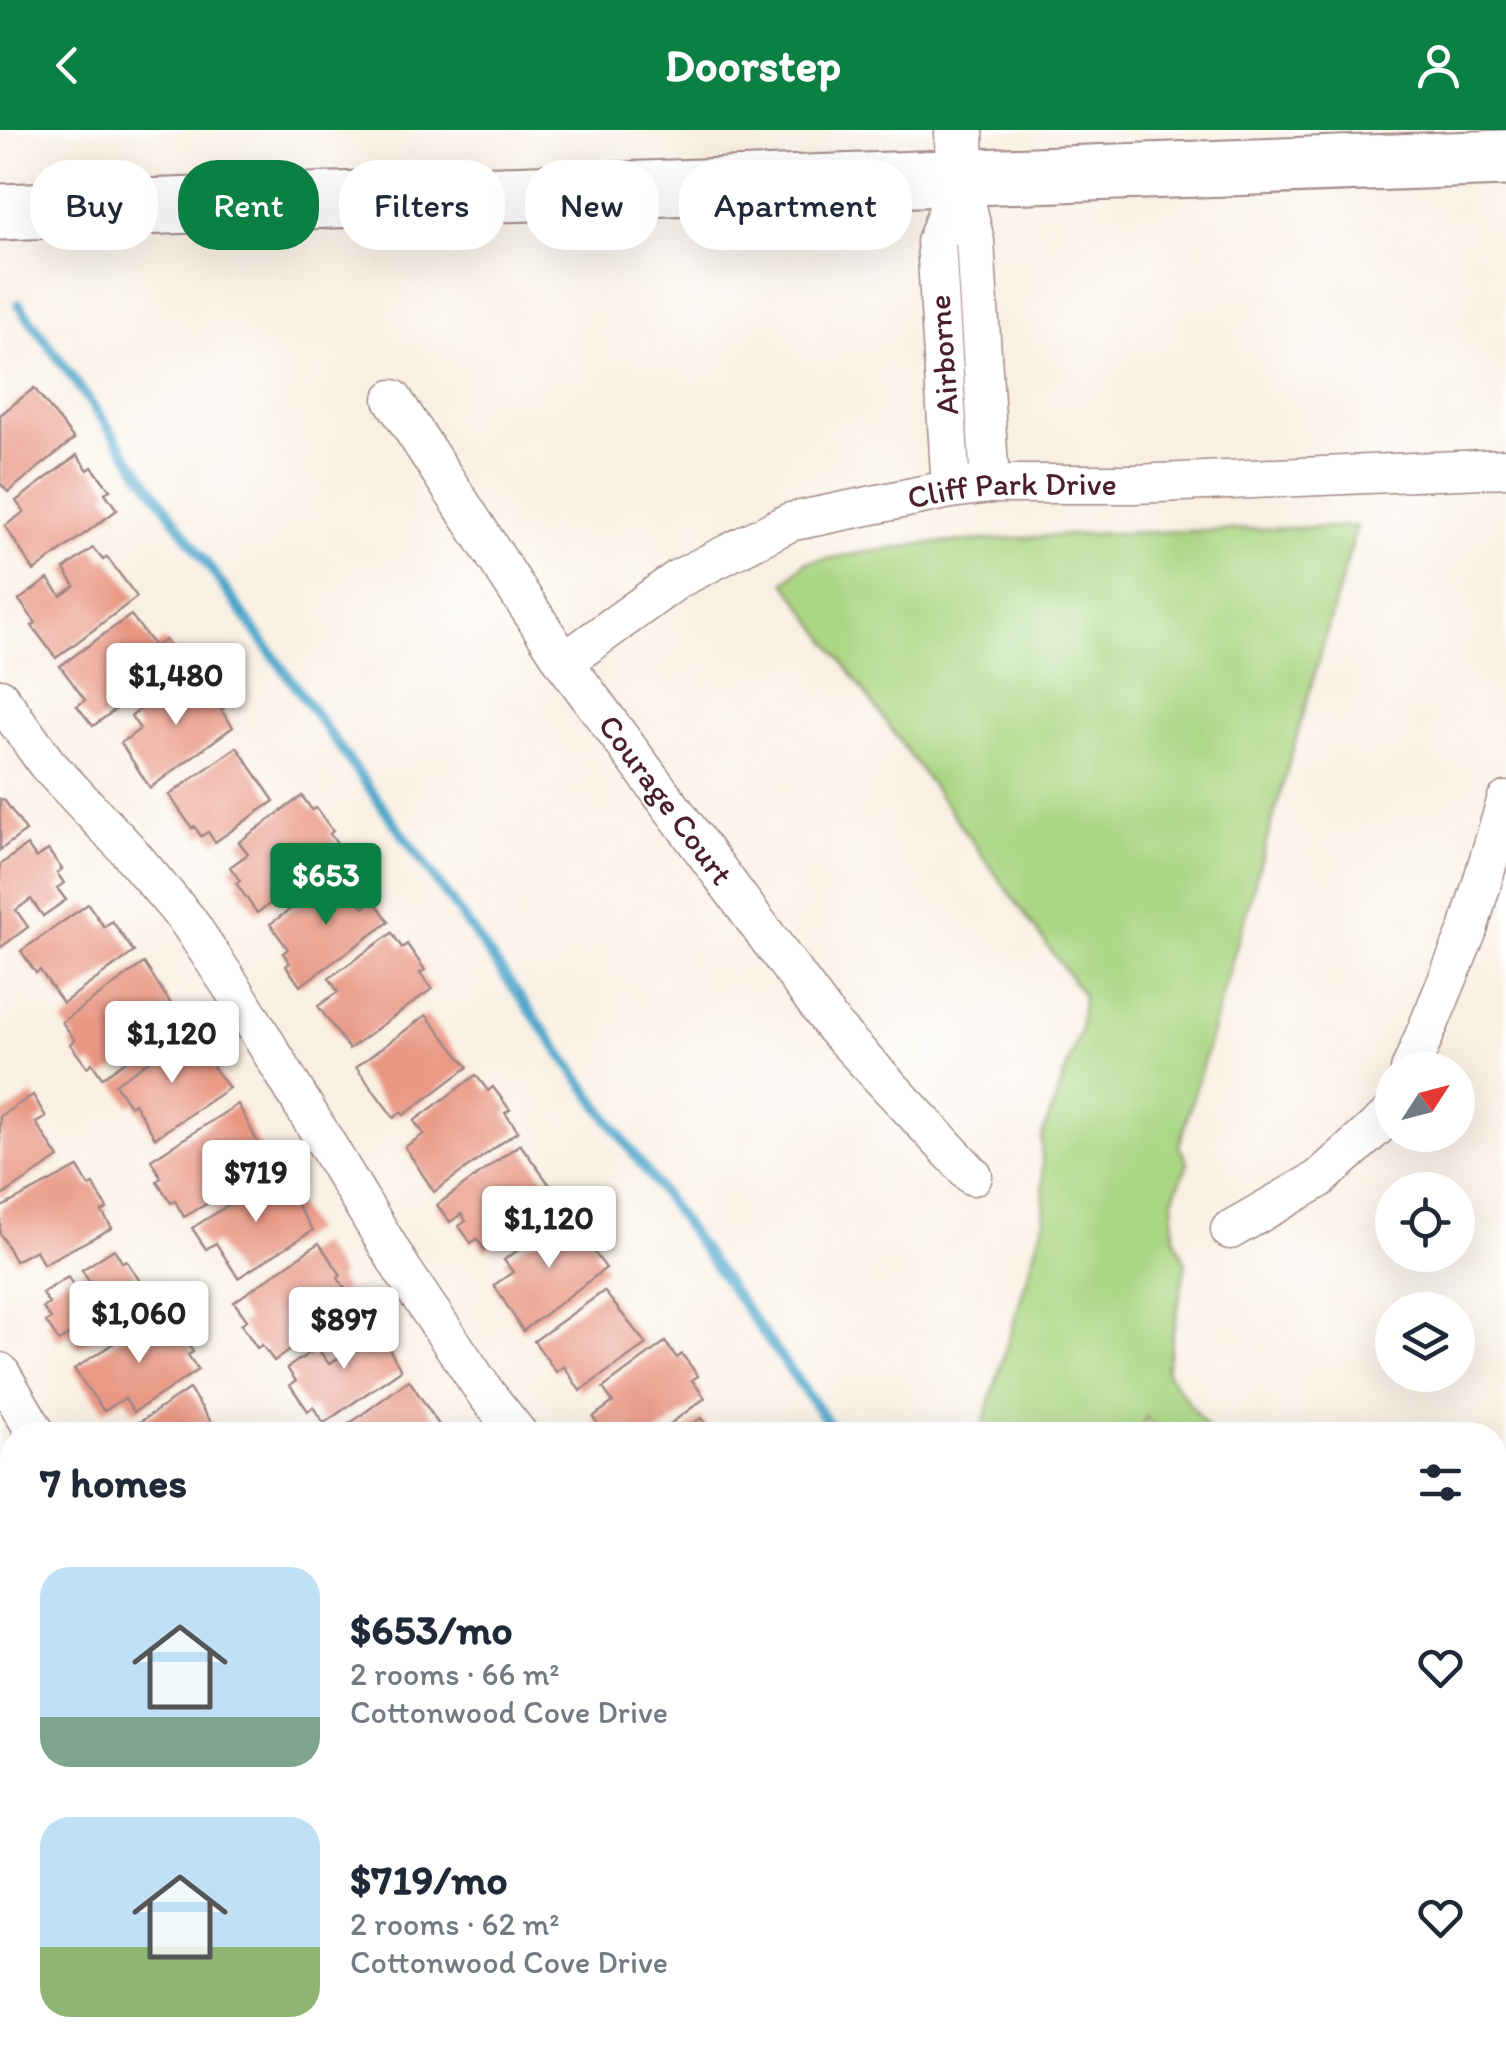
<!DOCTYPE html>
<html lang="en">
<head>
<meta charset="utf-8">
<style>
	body { margin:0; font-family:Itim,sans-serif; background:#f6f6f7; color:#1f2937; height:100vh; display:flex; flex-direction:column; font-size:38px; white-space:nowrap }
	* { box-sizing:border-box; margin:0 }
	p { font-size:32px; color:#747a83 }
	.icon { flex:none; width:55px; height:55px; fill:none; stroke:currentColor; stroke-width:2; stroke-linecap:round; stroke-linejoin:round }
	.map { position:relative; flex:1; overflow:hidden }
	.side { position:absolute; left:0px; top:1292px; width:1508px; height:642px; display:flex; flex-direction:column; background:#fff; border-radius:40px 40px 0 0; box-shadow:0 10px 40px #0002 }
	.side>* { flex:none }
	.hud { position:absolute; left:30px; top:30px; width:1000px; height:90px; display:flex; gap:20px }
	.needle { width:65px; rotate:54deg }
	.buttons { position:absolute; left:1375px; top:922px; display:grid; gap:20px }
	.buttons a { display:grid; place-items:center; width:100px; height:100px; border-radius:50%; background:#fff; box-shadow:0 10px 40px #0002; font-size:50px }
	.price { position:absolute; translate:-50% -85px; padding:0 22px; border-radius:10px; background:#fff; color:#222; font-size:32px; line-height:65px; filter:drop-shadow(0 2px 5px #0008) }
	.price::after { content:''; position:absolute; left:50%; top:60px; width:30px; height:22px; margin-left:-15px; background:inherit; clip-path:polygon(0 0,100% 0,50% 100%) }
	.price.active { background:#0b8043; color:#fff }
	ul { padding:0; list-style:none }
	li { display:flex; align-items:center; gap:30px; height:250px; padding:0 40px }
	li span { display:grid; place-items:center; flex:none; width:280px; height:200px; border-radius:30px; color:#555 }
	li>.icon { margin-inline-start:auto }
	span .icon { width:120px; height:120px; fill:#fffc; stroke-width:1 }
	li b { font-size:42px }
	h2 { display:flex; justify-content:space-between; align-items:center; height:120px; padding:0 40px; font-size:42px }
	.tag { padding:0 35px; border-radius:40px; background:#fff; box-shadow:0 10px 40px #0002; font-size:35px; line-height:90px }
	.tag.active { background:#0b8043; color:#fff }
	header { display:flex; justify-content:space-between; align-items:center; height:130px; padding:0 40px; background:#0b8043; color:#fff; font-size:45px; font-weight:700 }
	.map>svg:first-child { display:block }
	.green { fill:#abd784; stroke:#7a7b58; stroke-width:2.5 }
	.water { fill:#4ea6cb; stroke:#4c627b; stroke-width:2.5 }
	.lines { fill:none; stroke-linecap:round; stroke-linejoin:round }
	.stream { stroke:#4ea6cb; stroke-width:10 }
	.building { fill:#e99884 }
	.minor-casing { stroke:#a28887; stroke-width:41 }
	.tertiary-casing { stroke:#a28887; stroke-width:51 }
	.primary-casing { stroke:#a28887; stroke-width:59 }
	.minor { stroke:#fff; stroke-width:38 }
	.tertiary { stroke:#fff; stroke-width:48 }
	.primary { stroke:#fff; stroke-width:55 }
	.labels { text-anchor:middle; stroke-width:9; stroke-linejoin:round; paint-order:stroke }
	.street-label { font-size:32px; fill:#4a1f2b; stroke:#fff }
</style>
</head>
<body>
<header><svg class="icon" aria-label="back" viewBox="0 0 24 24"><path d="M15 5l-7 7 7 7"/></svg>Doorstep<svg class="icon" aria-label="person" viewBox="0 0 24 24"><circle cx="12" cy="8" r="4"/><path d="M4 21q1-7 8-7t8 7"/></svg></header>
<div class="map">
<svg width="1506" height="1934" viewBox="0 0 1506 1934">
	<rect width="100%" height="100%" fill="#fff"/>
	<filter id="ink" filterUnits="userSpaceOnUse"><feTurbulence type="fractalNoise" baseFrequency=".01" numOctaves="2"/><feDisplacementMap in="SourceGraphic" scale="20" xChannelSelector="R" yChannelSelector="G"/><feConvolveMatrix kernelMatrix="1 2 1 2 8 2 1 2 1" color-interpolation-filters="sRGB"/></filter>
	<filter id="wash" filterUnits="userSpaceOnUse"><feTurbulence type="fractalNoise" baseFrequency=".0048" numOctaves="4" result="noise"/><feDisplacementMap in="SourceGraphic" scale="40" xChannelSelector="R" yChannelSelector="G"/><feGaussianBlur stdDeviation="2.25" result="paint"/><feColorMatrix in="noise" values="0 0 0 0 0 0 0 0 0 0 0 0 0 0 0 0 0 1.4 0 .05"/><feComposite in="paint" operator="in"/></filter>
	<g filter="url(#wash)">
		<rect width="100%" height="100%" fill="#f9f0e3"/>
		<!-- green -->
		<path class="green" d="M1357 396 1179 1016 1188 1033 1173 1069 1174 1106 1186 1133 1166 1241 1212 1305H1159L1146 1287 1140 1305H980L1045 1088 1041 1010 1080 902 1083 865 785 452 806 432 921 414 1088 404Z"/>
		<!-- water -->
		<path class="water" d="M0 1597 12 1615V1922L116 1923 123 1934H0Z"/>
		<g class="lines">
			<!-- stream -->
			<path class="stream" d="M19 174 837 1305
				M1282 1922 1290 1934"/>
		</g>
		<g id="blocks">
			<!-- building -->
			<path class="building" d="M34 258 74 309 8 362 0 353V285Z
				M77 325 88 340 92 337 110 360 105 363 117 380 34 441 5 396 24 382 16 371Z
				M93 418 103 430 107 427 137 467 56 528 32 496 36 493 19 470 48 449 61 466 75 456 64 439Z
				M131 485 155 517 165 510 181 531 93 596 77 576 85 570 60 536Z
				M192 542 203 556 208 552 226 576 221 580 233 597 150 658 121 613 140 599 131 586Z
				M237 617 274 671 215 712 208 702 201 706 194 696 192 698 169 665Z
				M302 666 312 680 316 678 333 701 330 704 342 721 257 783 236 753 240 751 230 737 248 724 239 712Z
				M0 669 5 671 26 701 0 720Z
				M27 715 36 728 48 720 62 739 57 743 64 753 57 758 66 770 43 786 31 769 16 780 28 797 0 818V735Z
				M340 744 364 778 374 770 389 792 300 856 286 836 290 833 283 823 288 819 270 794Z
				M88 774 104 797 112 791 134 822 63 873 40 840 36 843 21 821Z
				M392 803 402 818 407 814 425 840 420 843 432 859 349 919 318 876 338 862 329 848Z
				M144 833 173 877 155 890 164 904 102 948 92 933 87 937 70 914 75 910 62 892Z
				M426 885 468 937 404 985 401 982 394 988 356 937Z
				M183 908 185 912 192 908 229 958 155 1008 134 973 130 976 115 954Z
				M476 945 488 961 493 957 510 980 505 983 518 1001 434 1062 405 1017 424 1004 414 991Z
				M33 965 46 987 36 993 59 1028 0 1067V986Z
				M238 974 263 1023 244 1034 252 1047 184 1087 175 1071 171 1073 157 1051 161 1048 151 1030Z
				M520 1014 549 1054 544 1057 554 1071 524 1093 512 1077 498 1087 509 1102 485 1120 477 1109 471 1113 459 1096 466 1091 461 1084 450 1092 437 1075Z
				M78 1037 89 1056 94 1054 107 1079 102 1082 112 1098 43 1134 36 1120 15 1131 0 1103V1078Z
				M284 1040 298 1061 291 1066 313 1100 238 1148 216 1113 206 1119 192 1098Z
				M567 1085 577 1099 581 1096 598 1119 594 1122 606 1138 523 1201 494 1155 513 1142 504 1130Z
				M319 1113 341 1145 338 1148 346 1160 327 1173 337 1187 274 1231 262 1215 257 1218 241 1194 247 1190 234 1172Z
				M114 1119 122 1132 126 1130 153 1171 78 1218 70 1204 59 1211 46 1192 51 1189 43 1178 49 1174 42 1163 68 1147 77 1163 91 1155 82 1140Z
				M604 1161 646 1214 580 1261 564 1236 556 1242 534 1211Z
				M160 1183 172 1202 178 1199 193 1222 188 1225 198 1240 134 1282 125 1268 104 1281 74 1239Z
				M363 1187 379 1211 383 1208 401 1240 324 1293 313 1277 308 1281 290 1255 296 1251 287 1238 317 1218 329 1234 344 1224 332 1208Z
				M665 1212 677 1228 682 1224 698 1246 692 1250 705 1268 655 1305H606L593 1287 613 1272 603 1258Z
				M409 1250 439 1295 431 1301 434 1305H334Z
				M189 1259 220 1305H131L128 1300Z
				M701 1288 714 1305H677Z
				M0 1337 12 1357V1406L0 1414Z
				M12 1428V1510L0 1518V1436Z
				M507 1922H529L565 1934H504Z
				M627 1922 624 1934 573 1924V1922Z
				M708 1922H772L786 1934H699Z
				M1115 1922H1220L1224 1928 1215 1934H1111L1107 1928Z"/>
		</g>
	</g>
	<g filter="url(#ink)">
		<use href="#blocks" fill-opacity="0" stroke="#a28887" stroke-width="2.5"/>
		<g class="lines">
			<!-- minor casing -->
			<g class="minor-casing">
				<g id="minor">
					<path d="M960 46 975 111 990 354"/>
					<path id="s1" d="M393 269 564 532 834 897 973 1046"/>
					<path d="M951 359 936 112 960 46"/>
					<path id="s2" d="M564 532 678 449 790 392 951 359 990 354H1135L1506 338"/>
					<path d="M0 568 47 634 126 718 188 791 235 862 403 1141 487 1265 519 1305"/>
					<path d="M1410 940 1468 800 1506 671"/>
					<path d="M1230 1100 1319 1049 1392 983"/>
					<path d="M0 1242 37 1305"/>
					<path d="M1495 1473 1506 1464"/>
					<path d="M1495 1810 1506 1823"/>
					<path d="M427 1934 432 1922"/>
					<path d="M984 1934 1002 1922"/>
				</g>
			</g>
			<!-- tertiary casing -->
			<g class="tertiary-casing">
				<path id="tertiary" d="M959 0 960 46"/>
			</g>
			<!-- primary casing -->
			<g class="primary-casing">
				<path id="primary" d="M0 82 1506 28"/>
			</g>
			<!-- minor -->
			<use href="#minor" class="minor"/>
			<!-- tertiary -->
			<use href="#tertiary" class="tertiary"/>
			<!-- primary -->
			<use href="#primary" class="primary"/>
		</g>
	</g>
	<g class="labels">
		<!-- street labels -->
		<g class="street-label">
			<text transform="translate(943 225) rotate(-94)" y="11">Airborne</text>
			<text dy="11" stroke="none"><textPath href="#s2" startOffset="492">Cliff Park Drive</textPath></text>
			<text dy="11" stroke="none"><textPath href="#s1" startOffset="485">Courage Court</textPath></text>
		</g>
	</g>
</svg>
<div class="buttons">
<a><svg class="needle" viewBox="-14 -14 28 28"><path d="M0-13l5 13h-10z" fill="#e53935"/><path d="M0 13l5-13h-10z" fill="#747a83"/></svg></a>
<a><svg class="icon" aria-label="locate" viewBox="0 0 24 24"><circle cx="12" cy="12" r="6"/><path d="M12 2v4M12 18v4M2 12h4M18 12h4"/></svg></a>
<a><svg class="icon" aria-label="layers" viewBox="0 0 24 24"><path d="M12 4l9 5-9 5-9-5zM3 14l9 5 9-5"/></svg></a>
</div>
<b class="price" style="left:176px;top:598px">$1,480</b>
<b class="price active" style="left:326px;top:798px">$653</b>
<b class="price" style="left:172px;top:956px">$1,120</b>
<b class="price" style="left:256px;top:1095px">$719</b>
<b class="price" style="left:549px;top:1141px">$1,120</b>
<b class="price" style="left:139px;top:1236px">$1,060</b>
<b class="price" style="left:344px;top:1242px">$897</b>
<div class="hud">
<a class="tag">Buy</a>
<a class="tag active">Rent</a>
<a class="tag">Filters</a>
<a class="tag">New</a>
<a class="tag">Apartment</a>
</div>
<section class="side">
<h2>7 homes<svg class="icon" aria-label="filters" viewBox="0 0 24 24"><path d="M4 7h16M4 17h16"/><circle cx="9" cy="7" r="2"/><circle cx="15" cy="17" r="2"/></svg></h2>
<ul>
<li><span style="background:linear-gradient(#bfe0f5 75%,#7fa58c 0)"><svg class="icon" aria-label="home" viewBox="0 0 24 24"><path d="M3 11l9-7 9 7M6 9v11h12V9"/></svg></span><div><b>$653/mo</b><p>2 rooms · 66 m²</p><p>Cottonwood Cove Drive</p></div><svg class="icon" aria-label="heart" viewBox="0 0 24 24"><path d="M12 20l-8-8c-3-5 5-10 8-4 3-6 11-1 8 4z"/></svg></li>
<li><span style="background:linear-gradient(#bfe0f5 65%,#8fb573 0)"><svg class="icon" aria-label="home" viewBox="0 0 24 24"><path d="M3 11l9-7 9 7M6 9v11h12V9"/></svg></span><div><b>$719/mo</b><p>2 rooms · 62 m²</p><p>Cottonwood Cove Drive</p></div><svg class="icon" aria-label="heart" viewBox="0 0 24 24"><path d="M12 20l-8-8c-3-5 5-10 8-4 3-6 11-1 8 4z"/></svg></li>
</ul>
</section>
</div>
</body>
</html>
